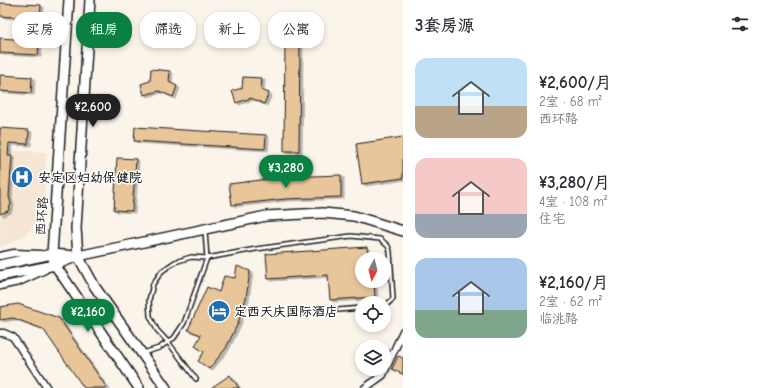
<!DOCTYPE html>
<html lang="zh">
<head>
<meta charset="utf-8">
<style>
	body { margin:0; font-family:"Comic Neue","LXGW WenKai TC",sans-serif; background:#f7f7f7; color:#2b2b33; height:100vh; display:flex; flex-direction:column; font-size:15px; white-space:nowrap }
	* { box-sizing:border-box; margin:0 }
	p { font-size:13px; color:#7c7c81 }
	.icon { flex:none; width:22px; height:22px; fill:none; stroke:currentColor; stroke-width:2; stroke-linecap:round; stroke-linejoin:round }
	.map { position:relative; flex:1; overflow:hidden }
	.details { display:flex; flex-direction:column; background:#fff; width:360px }
	.details>* { flex:none }
	.top-card { position:absolute; left:12px; top:12px; width:331px; height:36px; display:flex; gap:8px }
	.needle { width:26px; rotate:187deg }
	.buttons { position:absolute; left:355px; top:252px; display:grid; gap:8px }
	.buttons a { display:grid; place-items:center; width:36px; height:36px; border-radius:50%; background:#fff; box-shadow:0 2px 6px #0003; font-size:20px }
	.price { position:absolute; translate:-50% -34px; padding:0 9px; border-radius:14px; background:#0b8043; color:#fff; font-size:13px; line-height:26px; filter:drop-shadow(0 1px 2px #0008) }
	.price::after { content:''; position:absolute; left:50%; top:24px; width:12px; height:9px; margin-left:-6px; background:inherit; clip-path:polygon(0 0,100% 0,50% 100%) }
	.price.selected { background:#222; color:#fff }
	ul { padding:0; list-style:none }
	li { display:flex; align-items:center; gap:12px; height:100px; padding:0 12px }
	li span { display:grid; place-items:center; flex:none; width:112px; height:80px; border-radius:12px; color:#555 }
	li>.icon { margin-inline-start:auto }
	span .icon { width:48px; height:48px; fill:#fffc; stroke-width:1 }
	li b { font-size:17px }
	h2 { display:flex; justify-content:space-between; align-items:center; height:48px; padding:0 12px; font-size:17px }
	.chip { padding:0 14px; border-radius:16px; background:#fff; box-shadow:0 2px 6px #0003; font-size:14px; line-height:36px }
	.chip.selected { background:#0b8043; color:#fff }
	main { display:flex; flex:1; min-height:0 }
	.map>svg:first-child { display:block }
	.built { fill:#f6e6d3 }
	.building { fill:#e9c69a; stroke:#1c1c1c; filter:url(#shadow) }
	.lines { fill:none; stroke-linecap:round; stroke-linejoin:round }
	.lane-casing { stroke:#1c1c1c; stroke-width:6 }
	.street-casing { stroke:#1c1c1c; stroke-width:9 }
	.secondary-casing { stroke:#1c1c1c; stroke-width:12 }
	.lane { stroke:#fff; stroke-width:3 }
	.street { stroke:#fff; stroke-width:6 }
	.secondary { stroke:#fff; stroke-width:9 }
	.labels { text-anchor:middle; stroke-width:3; stroke-linejoin:round; paint-order:stroke }
	.poi-label { font-size:13px; font-weight:bold; fill:#1c1c1c; stroke:#fff; text-anchor:start }
	.street-label { font-size:13px; fill:#1c1c1c; stroke:#fff }
</style>
</head>
<body>
<main>
<div class="map">
<svg width="403" height="388" viewBox="0 0 403 388">
	<defs>
		<filter id="shadow"><feDropShadow dx="3" dy="2" stdDeviation="0" flood-color="#0004"/></filter>
	</defs>
	<rect width="100%" height="100%" fill="#fbf4eb"/>
	<filter id="ink" filterUnits="userSpaceOnUse"><feTurbulence type="fractalNoise" baseFrequency=".025" numOctaves="2"/><feDisplacementMap in="SourceGraphic" scale="8" xChannelSelector="R" yChannelSelector="G"/><feConvolveMatrix kernelMatrix="1 2 1 2 8 2 1 2 1" color-interpolation-filters="sRGB"/></filter>
	<g filter="url(#ink)">
		<!-- built -->
		<path class="built" d="M0 150 46 152 44 202 39 217 31 230 21 238 0 247Z"/>
		<!-- building -->
		<path class="building" d="M0 3 41 5 40 19 0 16Z
			M0 38 39 41 38 55 0 53Z
			M285 42H300L299 151H284Z
			M151 69 170 71 169 82 177 86 173 97 159 91 144 95 141 84 150 81Z
			M0 75 32 77 31 93 0 91Z
			M243 77 262 78 261 90 269 93 264 104 251 98 236 103 232 91 242 88Z
			M135 127 266 135 265 149 134 141Z
			M0 128 29 130 28 144 9 143 8 156H12L9 196 11 204 8 211 0 214Z
			M403 137V178L362 184 356 144Z
			M117 158 136 159 132 211 114 210Z
			M341 175V197L285 199 232 205 229 184 285 177Z
			M367 247 368 259H362V281H374L375 297 330 300 328 275 268 279 266 254Z
			M237 266 250 271 246 298 238 323 226 348 209 369 198 361 204 352 195 346 201 335 188 330 207 287 219 292 224 276 235 278Z
			M18 304 59 318 107 388H84L43 329 13 318 0 320V307Z
			M398 356 403 358V374L392 369Z
			M230 375 239 388H211Z"/>
		<g class="lines">
			<!-- lane casing -->
			<g class="lane-casing">
				<path id="lane" d="M338 310 362 308
					M143 353 159 348 174 338 184 323 207 258 205 231
					M196 379 168 342 157 330 150 316 149 300 153 284 162 271 175 262 191 257 207 258 256 249 351 236 380 239 388 246 390 251 393 299 384 307"/>
			</g>
			<!-- street casing -->
			<g class="street-casing">
				<path id="street" d="M0 256 14 253 40 254
					M0 286 19 282 45 270
					M0 333H4L13 337 47 388
					M365 388 383 375 403 331"/>
			</g>
			<!-- secondary casing -->
			<g class="secondary-casing">
				<path id="secondary" d="M69 0 52 254 55 265 139 388
					M90 0 76 228 78 256 95 287 166 388
					M0 265 52 254 75 256
					M0 276 55 265 78 256 266 216 323 213 354 216 403 231"/>
			</g>
			<!-- lane -->
			<use href="#lane" class="lane"/>
			<!-- street -->
			<use href="#street" class="street"/>
			<!-- secondary -->
			<use href="#secondary" class="secondary"/>
		</g>
	</g>
	<!-- icons -->
	<defs>
		<g id="hospital-disc" transform="scale(1.15)"><circle r="9.5" fill="#1f6fb2" stroke="#fff"/><path d="M-5-5h3v3.5h4V-5h3V5h-3V1.5h-4V5h-3Z" fill="#fff"/></g>
		<g id="hotel-disc" transform="scale(1.15)"><circle r="9.5" fill="#1f6fb2" stroke="#fff"/><path d="M-6-4.5h1.5V1H6V5H4.5V3h-9V5H-6ZM-4 0a1.8 1.8 0 1 1 3.6 0ZM.5 0V-2.5h3Q6-2.5 6 0Z" fill="#fff"/></g>
	</defs>
	<g fill-rule="evenodd">
		<use href="#hospital-disc" x="22" y="177"/>
		<use href="#hotel-disc" x="219" y="311"/>
	</g>
	<g class="labels">
		<!-- poi labels -->
		<g class="poi-label">
			<text x="38" y="182">安定区妇幼保健院</text>
			<text x="234" y="316">定西天庆国际酒店</text>
		</g>
		<!-- street labels -->
		<g class="street-label">
			<text transform="translate(41 216) rotate(-86)" y="5">西环路</text>
		</g>
	</g>
</svg>
<div class="buttons">
<a><svg class="needle" viewBox="-14 -14 28 28"><path d="M0-13l5 13h-10z" fill="#e53935"/><path d="M0 13l5-13h-10z" fill="#7c7c81"/></svg></a>
<a><svg class="icon" aria-label="locate" viewBox="0 0 24 24"><circle cx="12" cy="12" r="6"/><path d="M12 2v4M12 18v4M2 12h4M18 12h4"/></svg></a>
<a><svg class="icon" aria-label="layers" viewBox="0 0 24 24"><path d="M12 4l9 5-9 5-9-5zM3 14l9 5 9-5"/></svg></a>
</div>
<b class="price selected" style="left:93px;top:128px">¥2,600</b>
<b class="price" style="left:286px;top:189px">¥3,280</b>
<b class="price" style="left:88px;top:333px">¥2,160</b>
<div class="top-card">
<a class="chip">买房</a>
<a class="chip selected">租房</a>
<a class="chip">筛选</a>
<a class="chip">新上</a>
<a class="chip">公寓</a>
</div>
</div>
<section class="details">
<h2>3套房源<svg class="icon" aria-label="filters" viewBox="0 0 24 24"><path d="M4 7h16M4 17h16"/><circle cx="9" cy="7" r="2"/><circle cx="15" cy="17" r="2"/></svg></h2>
<ul>
<li><span style="background:linear-gradient(#bfe0f5 60%,#b9a48a 0)"><svg class="icon" aria-label="home" viewBox="0 0 24 24"><path d="M3 11l9-7 9 7M6 9v11h12V9"/></svg></span><div><b>¥2,600/月</b><p>2室 · 68 m²</p><p>西环路</p></div></li>
<li><span style="background:linear-gradient(#f6c9c9 70%,#9aa5b1 0)"><svg class="icon" aria-label="home" viewBox="0 0 24 24"><path d="M3 11l9-7 9 7M6 9v11h12V9"/></svg></span><div><b>¥3,280/月</b><p>4室 · 108 m²</p><p>住宅</p></div></li>
<li><span style="background:linear-gradient(#a9c7e8 65%,#7fa58c 0)"><svg class="icon" aria-label="home" viewBox="0 0 24 24"><path d="M3 11l9-7 9 7M6 9v11h12V9"/></svg></span><div><b>¥2,160/月</b><p>2室 · 62 m²</p><p>临洮路</p></div></li>
</ul>
</section>
</main>
</body>
</html>
